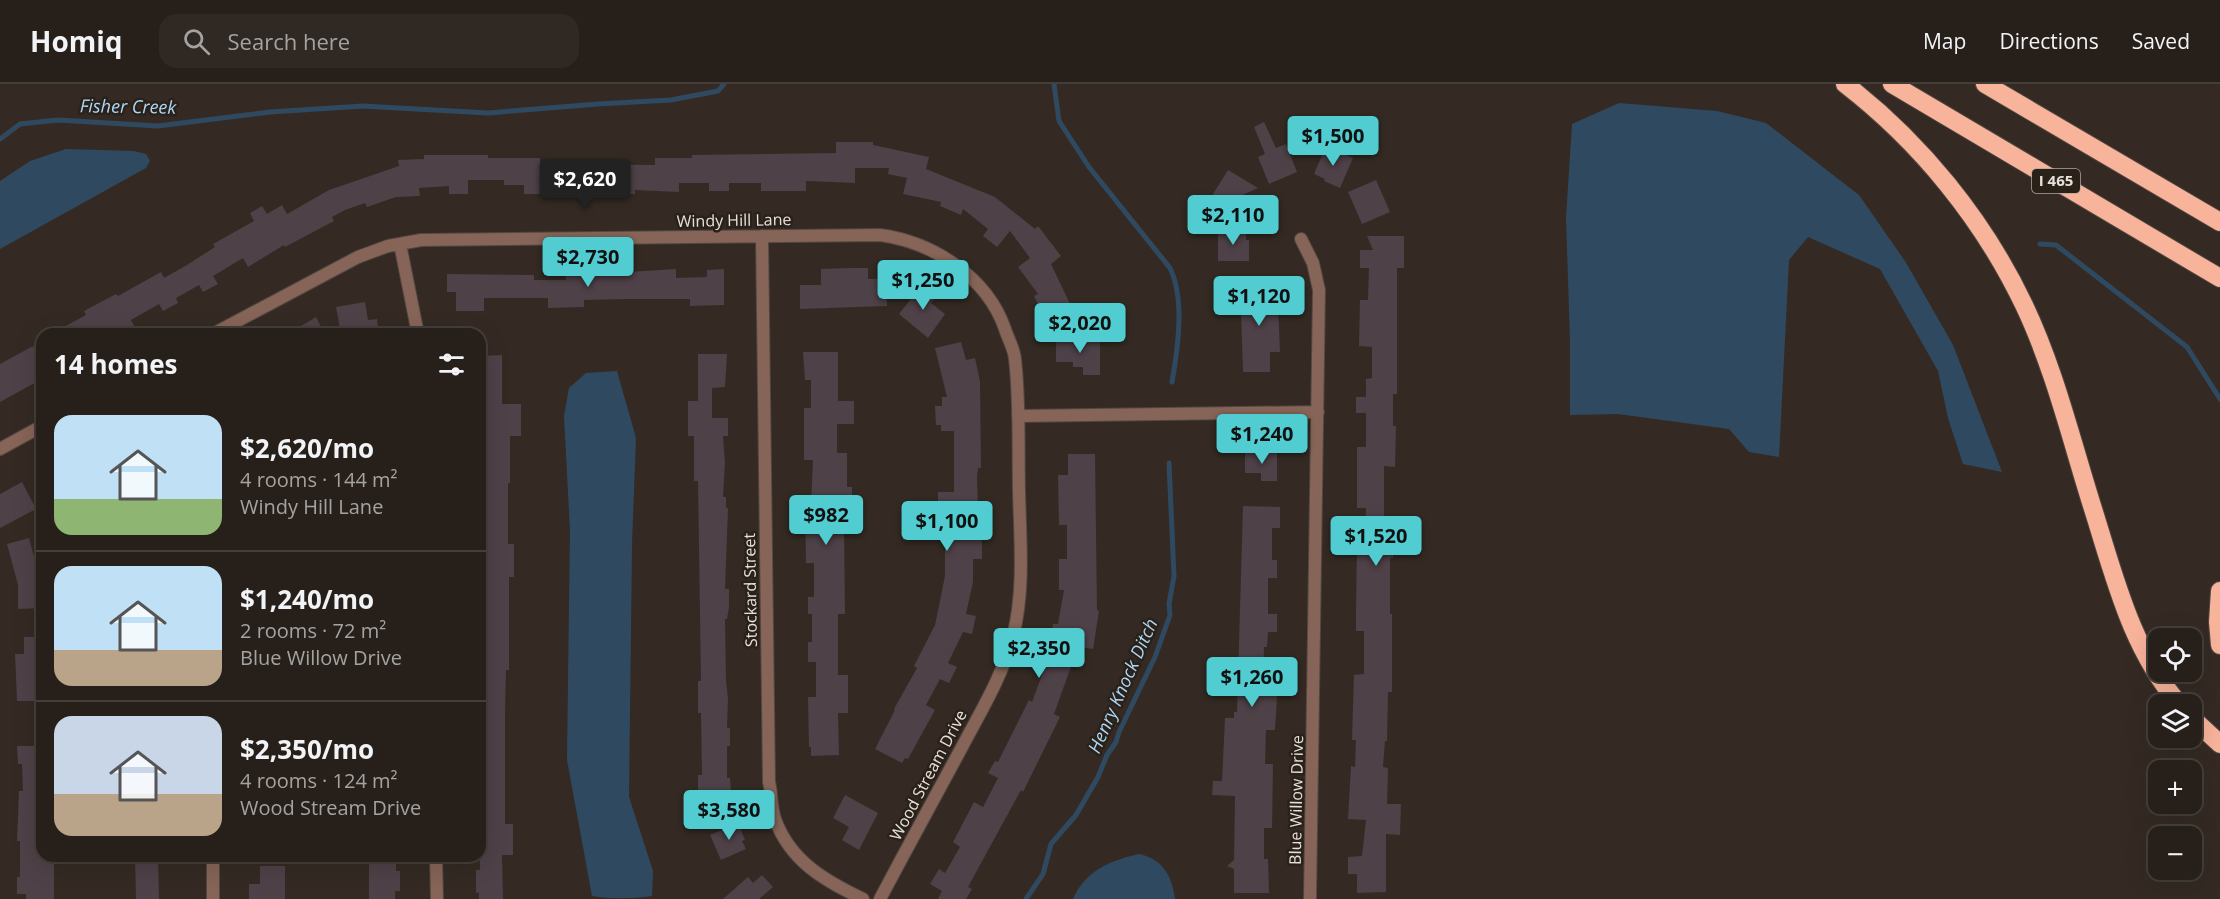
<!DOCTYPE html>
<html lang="en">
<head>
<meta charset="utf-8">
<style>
	body { margin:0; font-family:"Open Sans",sans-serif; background:#2f2823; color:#f1f3f6; height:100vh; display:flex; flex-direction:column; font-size:22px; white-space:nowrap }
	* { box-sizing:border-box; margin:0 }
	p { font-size:20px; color:#a4a3a2 }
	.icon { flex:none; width:33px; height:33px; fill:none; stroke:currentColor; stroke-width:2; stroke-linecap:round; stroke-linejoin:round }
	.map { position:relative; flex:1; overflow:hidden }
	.panel { position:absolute; left:36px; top:244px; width:450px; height:534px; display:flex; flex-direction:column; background:#27201a; border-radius:18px; box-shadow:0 6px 24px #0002,0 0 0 2px #433e39 }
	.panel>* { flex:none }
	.controls { position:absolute; left:2148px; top:544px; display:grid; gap:12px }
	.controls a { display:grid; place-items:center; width:54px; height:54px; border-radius:12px; background:#27201a; box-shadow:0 6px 24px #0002,0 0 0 2px #433e39; font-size:30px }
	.price { position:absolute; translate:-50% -51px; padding:0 14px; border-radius:6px; background:#51ccd1; color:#111; font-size:20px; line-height:39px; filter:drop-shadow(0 2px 3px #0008) }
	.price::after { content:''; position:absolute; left:50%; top:36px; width:18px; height:14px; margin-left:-9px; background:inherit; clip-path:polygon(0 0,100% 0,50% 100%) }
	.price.selected { background:#222; color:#fff }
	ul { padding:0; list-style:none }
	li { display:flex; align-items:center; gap:18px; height:150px; padding:0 18px }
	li+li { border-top:2px solid #433e39 }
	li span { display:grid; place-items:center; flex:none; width:168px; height:120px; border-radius:18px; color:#555 }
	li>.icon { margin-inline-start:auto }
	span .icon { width:72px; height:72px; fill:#fffc; stroke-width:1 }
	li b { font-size:26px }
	h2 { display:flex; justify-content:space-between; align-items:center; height:72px; padding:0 18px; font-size:26px }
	header { display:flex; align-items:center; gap:36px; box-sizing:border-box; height:84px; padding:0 30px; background:#27201a; border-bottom:2px solid #433e39 }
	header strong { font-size:28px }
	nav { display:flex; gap:33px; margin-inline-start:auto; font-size:21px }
	.search { width:420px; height:54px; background:#2f2823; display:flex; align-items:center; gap:15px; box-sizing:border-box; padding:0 21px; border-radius:18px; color:#a4a3a2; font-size:22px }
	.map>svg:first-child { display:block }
	.water { fill:#2f4a60 }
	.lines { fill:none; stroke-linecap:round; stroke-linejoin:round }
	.stream { stroke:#2f4a60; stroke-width:5 }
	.building { fill:#4e4147 }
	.street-casing { stroke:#514741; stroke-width:14 }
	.highway-casing { stroke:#514741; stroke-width:20 }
	.street { stroke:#866457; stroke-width:12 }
	.highway { stroke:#f8b39b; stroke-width:18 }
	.labels { text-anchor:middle; stroke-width:5; stroke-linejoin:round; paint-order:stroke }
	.shield { fill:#2a2119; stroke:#aea7a2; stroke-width:1.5 }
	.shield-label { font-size:15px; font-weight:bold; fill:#e7e1dc }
	.street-label { font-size:16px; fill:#e7e1dc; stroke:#2a2119 }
	.water-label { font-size:18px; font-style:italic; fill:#add7f8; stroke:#2a2119 }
</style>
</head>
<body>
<header>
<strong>Homiq</strong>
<div class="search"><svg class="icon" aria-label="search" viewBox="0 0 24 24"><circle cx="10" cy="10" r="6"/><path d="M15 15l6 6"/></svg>Search here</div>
<nav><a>Map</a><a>Directions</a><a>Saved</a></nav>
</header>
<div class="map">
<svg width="2220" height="815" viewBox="0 0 2220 815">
	<rect width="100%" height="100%" fill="#342a23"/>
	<!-- water -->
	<path class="water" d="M1619 19 1717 27 1766 39 1859 111 1905 177 1953 261 2002 388 1963 380 1948 334 1938 287 1880 185 1808 153 1789 176 1779 373 1749 368 1729 345 1618 330 1570 331V256L1566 134 1572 40Z
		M66 65 134 67 146 70 150 77 146 84 0 165V97L30 77Z
		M617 287 636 354 632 459 629 713 653 787 652 812C631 815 612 815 592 812L567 676 570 446 564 332 569 304 586 289Z
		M1139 770C1163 775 1172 792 1175 815H1073C1085 787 1111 776 1139 770Z"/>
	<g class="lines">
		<!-- stream -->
		<path class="stream" d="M1054 0 1059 37 1089 83 1170 184C1185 215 1178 264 1172 298
			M0 55 20 40 58 36 158 42 270 28 363 22 488 29 598 20 671 16 718 7 724 0
			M2040 160 2056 161 2187 263 2220 315
			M1026 815 1043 790 1051 760 1076 731 1098 693 1107 671 1116 658 1119 648 1155 573 1170 531 1169 520 1174 492 1169 379"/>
	</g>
	<!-- building -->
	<path class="building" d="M1264 38 1276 64 1286 60 1297 88 1269 100 1258 73 1265 70 1254 43Z
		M836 58H873V61L929 73 926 85 995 113 1035 145 1038 142 1061 172 1051 180 1072 224 1046 237 1034 212 1038 210 1018 183 1030 174 1010 147 997 163 983 152 988 145 963 125 961 131 940 122 941 118 903 110 907 94 888 90 889 84H855V99L806 97V107H761V99H729V107H709V99H679V108L635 106V110H614V105H585V109H569V105H540V110H524V101H504V96H468V110H449V102L419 104 420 112 396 113 367 123 365 119 345 126 332 133 334 137 285 163 284 161 248 183 243 174 213 192 218 200 203 208 199 201 176 214 178 219 163 227 159 220 131 236 134 242 118 250 115 244 102 250H51L86 231 84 227 116 210 118 212 161 188 164 194 187 181 215 163 213 160 254 137 250 129 262 122 267 130 282 121 287 130 329 106 399 82 398 76 424 75V71H488V74H540V80L655 81V74H692V71L836 69Z
		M1326 62 1353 74 1340 104 1324 97 1325 95 1314 90Z
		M1228 86 1258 104 1238 113 1250 120 1241 134 1210 115Z
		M1376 96 1390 128 1362 140 1348 108Z
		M1218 146H1246V156H1249V177H1218Z
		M1367 152H1404V184H1397V310H1393V342H1396L1395 383 1384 382V439H1394L1393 474H1390V530H1392V608H1388L1387 657H1385L1383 683 1388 684 1387 720H1401L1400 751 1386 750V808L1357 809V790H1348V773L1362 772 1366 736 1348 735 1351 682 1355 683 1356 656H1352L1354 591 1364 590V547H1356V529L1357 456 1365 457 1366 424H1357V363H1366V329H1356V313H1366V295L1372 294V263L1359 262 1360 216H1368L1369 184H1360V166H1373Z
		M849 184H868V195H887V222L800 225V201H821V185Z
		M618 185V188H628L676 185V194L707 193V186L724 185V221L690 222V215H628L584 216V223L548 224V214H484V227H456V208H447V190L534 191V196H566V187Z
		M923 199 938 211 931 219 945 230 928 254 899 230Z
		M1240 199H1270V218H1278L1280 268H1270V288H1243Z
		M365 218 368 236 377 235 379 250H341L336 223Z
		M316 233 325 250H305L301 242Z
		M1056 255H1100V291H1083V283H1073V278H1056Z
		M961 258 966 276 975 274 980 297 981 384H978L977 392 978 427H982V475H973V498L966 530 976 532 972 550 963 548 948 579 957 583 949 599 940 595 926 621 935 626 908 675 905 674 902 679 875 665 895 626 894 625 917 584 914 582 935 541 945 492V445L924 444V431L928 427H938V408H954V347H941V341H936L935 322H942V313H947L935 264Z
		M33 262 42 279V295L0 318V280Z
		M803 268H838V317H854V340H837V369H847V403H852V440H844L845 530H838V591H848V629H838L839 671 811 672V663H809L808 613H816V578H808V558H812V530H808V513H814V479H806L805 421H811L813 376H804V324H811V296H805Z
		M698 270H727L725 303 712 304V334H728V352H723L725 379 723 413H726V424H728L725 505H729V523L727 535H725L726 597 728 615 727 644H730V662H727V694H730L731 709H722V719H698V691H702L701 629H698V597H701L698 397H694V352H688V317H698Z
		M502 271V320H521V352H510V399H508V460H514V493H509V586H506L505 631V740H513V771H502L503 815H479V808L476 809V786H480V615H483V586L482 570H480V334H484V307L480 308V272Z
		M1245 368H1277V397H1261V389H1245Z
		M1068 370H1095L1097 526 1099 527 1093 565 1078 563 1054 630 1060 633 1023 708 1021 706 968 803 972 805 966 815H938L942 807 930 800 939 785 945 789 960 763 953 758 974 718 983 723 998 694 988 689 995 677 998 678 1029 616 1032 618 1042 591 1038 590 1050 558 1053 540H1058L1064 506H1059V475H1067V441H1059L1058 391H1068Z
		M22 398 36 425 0 444V410Z
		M1243 422 1280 423V444H1272V476H1277V494H1268V530H1277V548H1268L1267 563H1264L1263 596H1278L1275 646H1266L1265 680H1273L1272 744H1264V775H1268L1269 809H1234V785L1227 782 1234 776 1235 712 1212 711 1213 697H1222L1225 634H1234V628H1237Z
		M29 454 42 503V524L18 525V501L7 460Z
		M24 553H42V617H17L15 570H24Z
		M17 662H42V772H54V815H26V810H17V793H20V757H17L19 707H23L22 680H18Z
		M845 711 878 729 859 766 842 756 849 743 833 734Z
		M738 739 745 756 742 757 746 765 721 776 710 751Z
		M135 772H158L159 815H136Z
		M369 772H396V787H400V807H395V815H369Z
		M260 782H285V815H249V800H260Z
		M762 791 773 803 759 815H723L748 793 753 799Z"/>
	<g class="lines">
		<!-- street casing -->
		<g class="street-casing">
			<path id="street" d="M762 152 769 698C772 710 771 723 775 735 790 777 825 797 863 815
				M1301 155 1313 179 1319 206 1310 815
				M400 160 418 250
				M213 250 358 173 388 162 421 156 880 151C933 158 987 193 1005 245 1008 255 1014 264 1015 275 1020 318 1018 363 1019 407 1020 454 1025 505 1013 552 1003 591 981 627 962 663 935 713 907 764 880 815
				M1018 332 1318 328
				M0 365 42 342
				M213 772V815
				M436 772 437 815"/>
		</g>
		<!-- highway casing -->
		<g class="highway-casing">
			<path id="highway" d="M1845 0C1920 58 1983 135 2024 221 2055 286 2072 359 2094 428 2115 495 2132 566 2180 621
				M1892 0 2220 194
				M1985 0 2220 138
				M2220 507 2218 538 2220 561
				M2192 634 2220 660"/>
		</g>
		<!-- street -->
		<use href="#street" class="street"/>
		<!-- highway -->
		<use href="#highway" class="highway"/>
	</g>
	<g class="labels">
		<!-- shield labels -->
		<rect class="shield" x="2032" y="85" width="48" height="24" rx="4.5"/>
		<g class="shield-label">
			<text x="2056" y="102">I 465</text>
		</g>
		<!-- street labels -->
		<g class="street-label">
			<text transform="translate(734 136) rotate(-1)" y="6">Windy Hill Lane</text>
			<text transform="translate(750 506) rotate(-91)" y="6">Stockard Street</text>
			<text transform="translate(928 691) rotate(-62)" y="6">Wood Stream Drive</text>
			<text transform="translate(1296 716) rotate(-89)" y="6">Blue Willow Drive</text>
		</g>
		<!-- water labels -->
		<g class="water-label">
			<text transform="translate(128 23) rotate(1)" y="6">Fisher Creek</text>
			<text transform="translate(1123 602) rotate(-66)" y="6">Henry Knock Ditch</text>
		</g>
	</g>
</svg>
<div class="controls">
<a><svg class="icon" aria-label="locate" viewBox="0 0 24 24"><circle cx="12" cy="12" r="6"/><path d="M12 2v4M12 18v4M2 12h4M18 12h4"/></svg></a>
<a><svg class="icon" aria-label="layers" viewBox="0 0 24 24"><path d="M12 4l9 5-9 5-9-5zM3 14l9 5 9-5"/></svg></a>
<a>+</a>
<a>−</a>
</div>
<b class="price" style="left:1333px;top:83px">$1,500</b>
<b class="price selected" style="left:585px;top:126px">$2,620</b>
<b class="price" style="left:1233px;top:162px">$2,110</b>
<b class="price" style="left:588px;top:204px">$2,730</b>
<b class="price" style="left:923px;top:227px">$1,250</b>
<b class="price" style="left:1259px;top:243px">$1,120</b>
<b class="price" style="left:1080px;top:270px">$2,020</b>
<b class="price" style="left:1262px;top:381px">$1,240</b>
<b class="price" style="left:826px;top:462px">$982</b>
<b class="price" style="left:947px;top:468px">$1,100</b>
<b class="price" style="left:1376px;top:483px">$1,520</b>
<b class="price" style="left:1039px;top:595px">$2,350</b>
<b class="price" style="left:1252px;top:624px">$1,260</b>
<b class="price" style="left:729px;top:757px">$3,580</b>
<section class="panel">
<h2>14 homes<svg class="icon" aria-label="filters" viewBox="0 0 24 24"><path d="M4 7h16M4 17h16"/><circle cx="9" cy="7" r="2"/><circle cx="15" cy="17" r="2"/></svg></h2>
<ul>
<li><span style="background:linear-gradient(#bfe0f5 70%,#8fb573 0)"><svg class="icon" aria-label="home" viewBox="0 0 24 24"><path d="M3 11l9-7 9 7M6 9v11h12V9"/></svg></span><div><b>$2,620/mo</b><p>4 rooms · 144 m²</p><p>Windy Hill Lane</p></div></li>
<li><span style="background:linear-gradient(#bfe0f5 70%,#b9a48a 0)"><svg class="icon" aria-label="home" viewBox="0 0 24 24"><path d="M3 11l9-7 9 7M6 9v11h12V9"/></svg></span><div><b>$1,240/mo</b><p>2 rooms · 72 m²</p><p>Blue Willow Drive</p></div></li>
<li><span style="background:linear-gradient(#c9d6e8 65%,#b9a48a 0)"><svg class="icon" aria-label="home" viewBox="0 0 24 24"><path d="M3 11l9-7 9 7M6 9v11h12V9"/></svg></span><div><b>$2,350/mo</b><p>4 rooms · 124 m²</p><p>Wood Stream Drive</p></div></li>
</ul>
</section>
</div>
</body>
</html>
